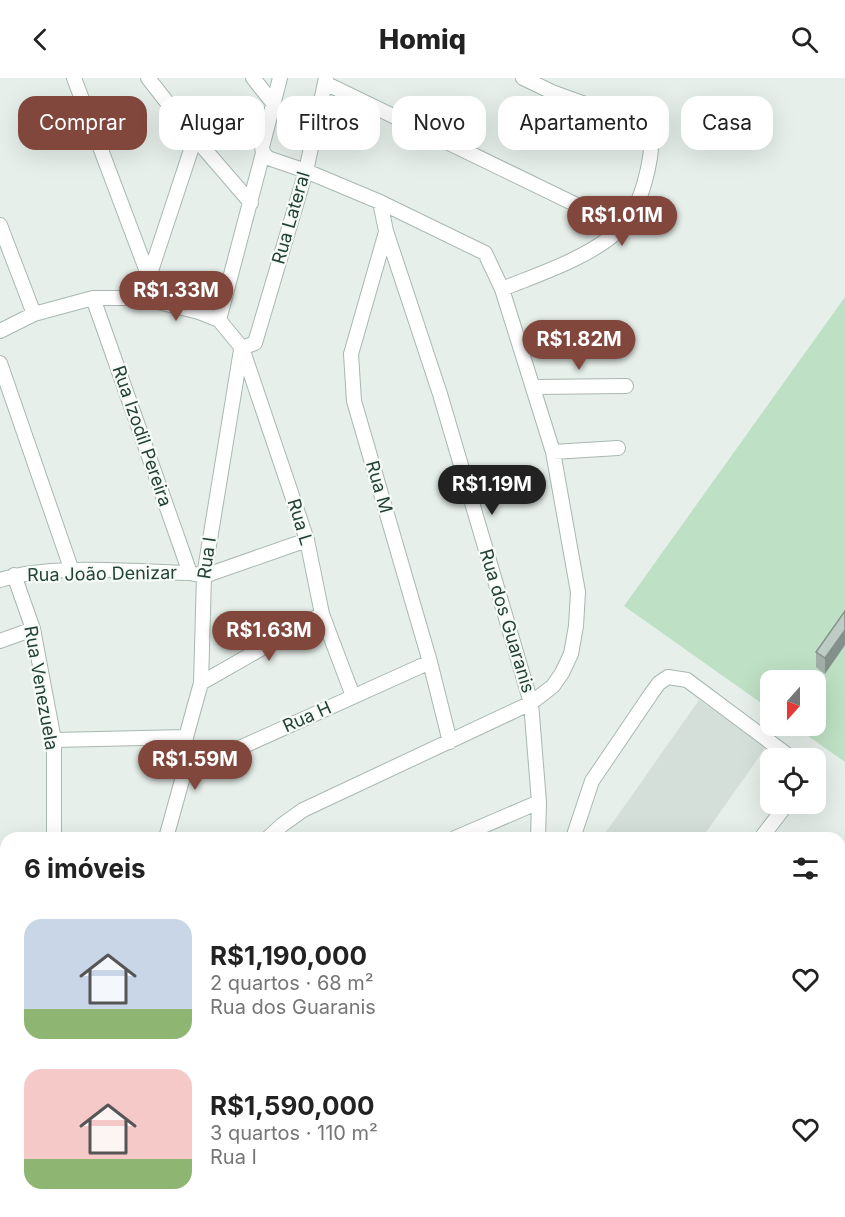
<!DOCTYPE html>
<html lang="pt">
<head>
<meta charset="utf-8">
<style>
	body { margin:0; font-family:Inter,sans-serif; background:#f2f2f2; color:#222; height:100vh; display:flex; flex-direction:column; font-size:22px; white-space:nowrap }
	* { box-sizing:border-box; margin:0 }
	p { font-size:20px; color:#767676 }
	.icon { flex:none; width:33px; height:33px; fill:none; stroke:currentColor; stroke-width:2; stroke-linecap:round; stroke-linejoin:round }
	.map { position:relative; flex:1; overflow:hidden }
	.details { position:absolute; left:0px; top:754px; width:846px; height:386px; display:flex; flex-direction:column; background:#fff; border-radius:18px 18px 0 0; box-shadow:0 6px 24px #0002 }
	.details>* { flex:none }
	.top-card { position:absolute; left:18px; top:18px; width:810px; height:54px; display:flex; gap:12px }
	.needle { width:39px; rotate:201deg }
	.controls { position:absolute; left:760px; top:592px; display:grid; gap:12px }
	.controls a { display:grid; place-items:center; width:66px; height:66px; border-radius:12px; background:#fff; box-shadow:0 6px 24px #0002; font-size:30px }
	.price { position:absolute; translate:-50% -51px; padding:0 14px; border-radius:21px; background:#81473c; color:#fff; font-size:20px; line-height:39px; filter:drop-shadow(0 2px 3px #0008) }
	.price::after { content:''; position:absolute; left:50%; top:36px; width:18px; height:14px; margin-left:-9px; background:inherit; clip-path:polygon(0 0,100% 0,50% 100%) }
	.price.current { background:#222; color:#fff }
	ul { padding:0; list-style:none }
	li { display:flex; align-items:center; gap:18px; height:150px; padding:0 24px }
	li span { display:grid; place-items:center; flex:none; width:168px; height:120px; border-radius:18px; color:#555 }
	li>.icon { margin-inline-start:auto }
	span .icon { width:72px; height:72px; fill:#fffc; stroke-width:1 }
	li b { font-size:26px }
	h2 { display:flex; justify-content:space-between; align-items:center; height:72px; padding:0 24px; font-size:26px }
	.tag { padding:0 21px; border-radius:18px; background:#fff; box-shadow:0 6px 24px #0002; font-size:21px; line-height:54px }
	.tag.current { background:#81473c; color:#fff }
	header { display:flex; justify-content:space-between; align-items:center; height:78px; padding:0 24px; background:#fff; font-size:27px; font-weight:800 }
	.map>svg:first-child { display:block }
	.built { fill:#d4dfd9 }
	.green { fill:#bee0c4 }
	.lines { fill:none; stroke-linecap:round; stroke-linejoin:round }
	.minor-casing { stroke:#a8b8b1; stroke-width:16 }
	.minor { stroke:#fff; stroke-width:14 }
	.wall { fill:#a3b0aa }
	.shaded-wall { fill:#84908b }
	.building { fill:#bdcdc6; stroke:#84908b; stroke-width:1.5 }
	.labels { text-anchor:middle; stroke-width:4.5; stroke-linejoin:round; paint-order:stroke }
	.street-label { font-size:18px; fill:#234237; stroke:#f7fbf8 }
</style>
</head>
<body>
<header><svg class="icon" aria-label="back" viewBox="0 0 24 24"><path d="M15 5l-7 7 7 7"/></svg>Homiq<svg class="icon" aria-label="search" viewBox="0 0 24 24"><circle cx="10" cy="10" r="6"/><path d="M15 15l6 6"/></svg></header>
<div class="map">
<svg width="845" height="1139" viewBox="0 0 845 1139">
	<rect width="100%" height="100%" fill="#e6efea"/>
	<!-- built -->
	<path class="built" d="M699 622 766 669 702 760H609L604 757Z"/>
	<!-- green -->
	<path class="green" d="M845 219V684L794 648H816V603H771V632L624 528Z"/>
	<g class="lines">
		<!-- minor casing -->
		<g class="minor-casing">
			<path id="minor" d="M74 0 149 199
				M148 0 195 60 251 125
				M253 0 273 25
				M325 5 622 149
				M263 75 268 80 306 93 380 124 485 175 502 211 553 374 578 514 576 548 571 576 562 595 553 608 531 625 303 732 282 747 268 760
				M380 124 386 153 440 316 531 625 539 724 538 760
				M0 147 34 236
				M386 154 351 276 354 323 430 584 450 664
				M502 211C539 196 592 179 621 150 642 129 652 83 652 54L646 48 552 14 523 0
				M93 220 190 495
				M142 220 195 60
				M219 242 263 75 262 69 280 0
				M0 253 34 236 93 220H142L199 234 219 242 242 270 307 462 322 536 353 618
				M242 270 255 265 306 93 326 0
				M0 285 72 493
				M533 309 626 308
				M553 374 618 370
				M14 497 33 551 54 662V760
				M0 502C52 485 134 494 190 495L204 498 307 462
				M0 563 33 551
				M201 605 322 536
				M54 662 186 659
				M184 695 430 584
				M166 760 184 695 186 659 201 605 204 498 241 272
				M455 760 539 724
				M573 760 592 703 651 616 659 605 668 599 687 602 793 681
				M761 760 787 726
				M840 830 845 822
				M840 861 845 854
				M0 890H6
				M840 970H845
				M788 1134V1139
				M806 1134V1139
				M0 1137 177 1135 326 1139
				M351 1139V1134
				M378 1139 537 1137 573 1139
				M659 1139V1134"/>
		</g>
		<!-- minor -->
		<use href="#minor" class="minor"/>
	</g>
	<!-- wall -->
	<path class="wall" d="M845 533 825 596 816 589V574Z"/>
	<!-- shaded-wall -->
	<path class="shaded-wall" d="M845 552V567L825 596V580Z"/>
	<!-- building -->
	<path class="building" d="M845 533V552L825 580 816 574Z"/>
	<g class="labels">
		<!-- street labels -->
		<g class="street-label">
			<text transform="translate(291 140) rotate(-74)" y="6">Rua Lateral</text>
			<text transform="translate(142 358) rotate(71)" y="6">Rua Izodil Pereira</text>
			<text transform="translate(379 409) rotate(74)" y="6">Rua M</text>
			<text transform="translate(300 444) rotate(73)" y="6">Rua L</text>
			<text transform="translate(207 480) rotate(-82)" y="6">Rua I</text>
			<text transform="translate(102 496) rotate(-1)" y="6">Rua João Denizar</text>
			<text transform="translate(507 543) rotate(73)" y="6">Rua dos Guaranis</text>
			<text transform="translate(41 610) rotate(80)" y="6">Rua Venezuela</text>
			<text transform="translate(307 639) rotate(-24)" y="6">Rua H</text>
		</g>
	</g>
</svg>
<div class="controls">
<a><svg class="needle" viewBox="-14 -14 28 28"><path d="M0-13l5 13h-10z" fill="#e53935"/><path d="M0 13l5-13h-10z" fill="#767676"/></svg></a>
<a><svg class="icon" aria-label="locate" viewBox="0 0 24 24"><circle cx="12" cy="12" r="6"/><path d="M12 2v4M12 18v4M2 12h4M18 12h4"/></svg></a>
</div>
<b class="price" style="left:622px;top:169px">R$1.01M</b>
<b class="price" style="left:176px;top:244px">R$1.33M</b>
<b class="price" style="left:579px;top:293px">R$1.82M</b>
<b class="price current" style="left:492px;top:438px">R$1.19M</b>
<b class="price" style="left:269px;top:584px">R$1.63M</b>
<b class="price" style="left:195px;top:713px">R$1.59M</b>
<div class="top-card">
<a class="tag current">Comprar</a>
<a class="tag">Alugar</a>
<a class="tag">Filtros</a>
<a class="tag">Novo</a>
<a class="tag">Apartamento</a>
<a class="tag">Casa</a>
</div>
<section class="details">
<h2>6 imóveis<svg class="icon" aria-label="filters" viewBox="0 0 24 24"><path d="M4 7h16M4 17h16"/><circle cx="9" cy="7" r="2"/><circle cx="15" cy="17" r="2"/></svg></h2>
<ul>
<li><span style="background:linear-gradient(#c9d6e8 75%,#8fb573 0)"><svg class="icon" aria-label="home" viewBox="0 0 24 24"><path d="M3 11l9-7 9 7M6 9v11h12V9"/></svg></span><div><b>R$1,190,000</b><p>2 quartos · 68 m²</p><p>Rua dos Guaranis</p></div><svg class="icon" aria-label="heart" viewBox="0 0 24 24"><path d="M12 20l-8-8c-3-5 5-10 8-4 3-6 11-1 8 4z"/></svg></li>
<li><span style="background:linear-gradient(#f6c9c9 75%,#8fb573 0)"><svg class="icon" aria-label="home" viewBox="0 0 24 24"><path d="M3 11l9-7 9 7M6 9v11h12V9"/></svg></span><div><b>R$1,590,000</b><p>3 quartos · 110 m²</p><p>Rua I</p></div><svg class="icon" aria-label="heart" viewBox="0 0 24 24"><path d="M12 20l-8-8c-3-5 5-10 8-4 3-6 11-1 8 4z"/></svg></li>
</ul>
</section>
</div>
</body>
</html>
